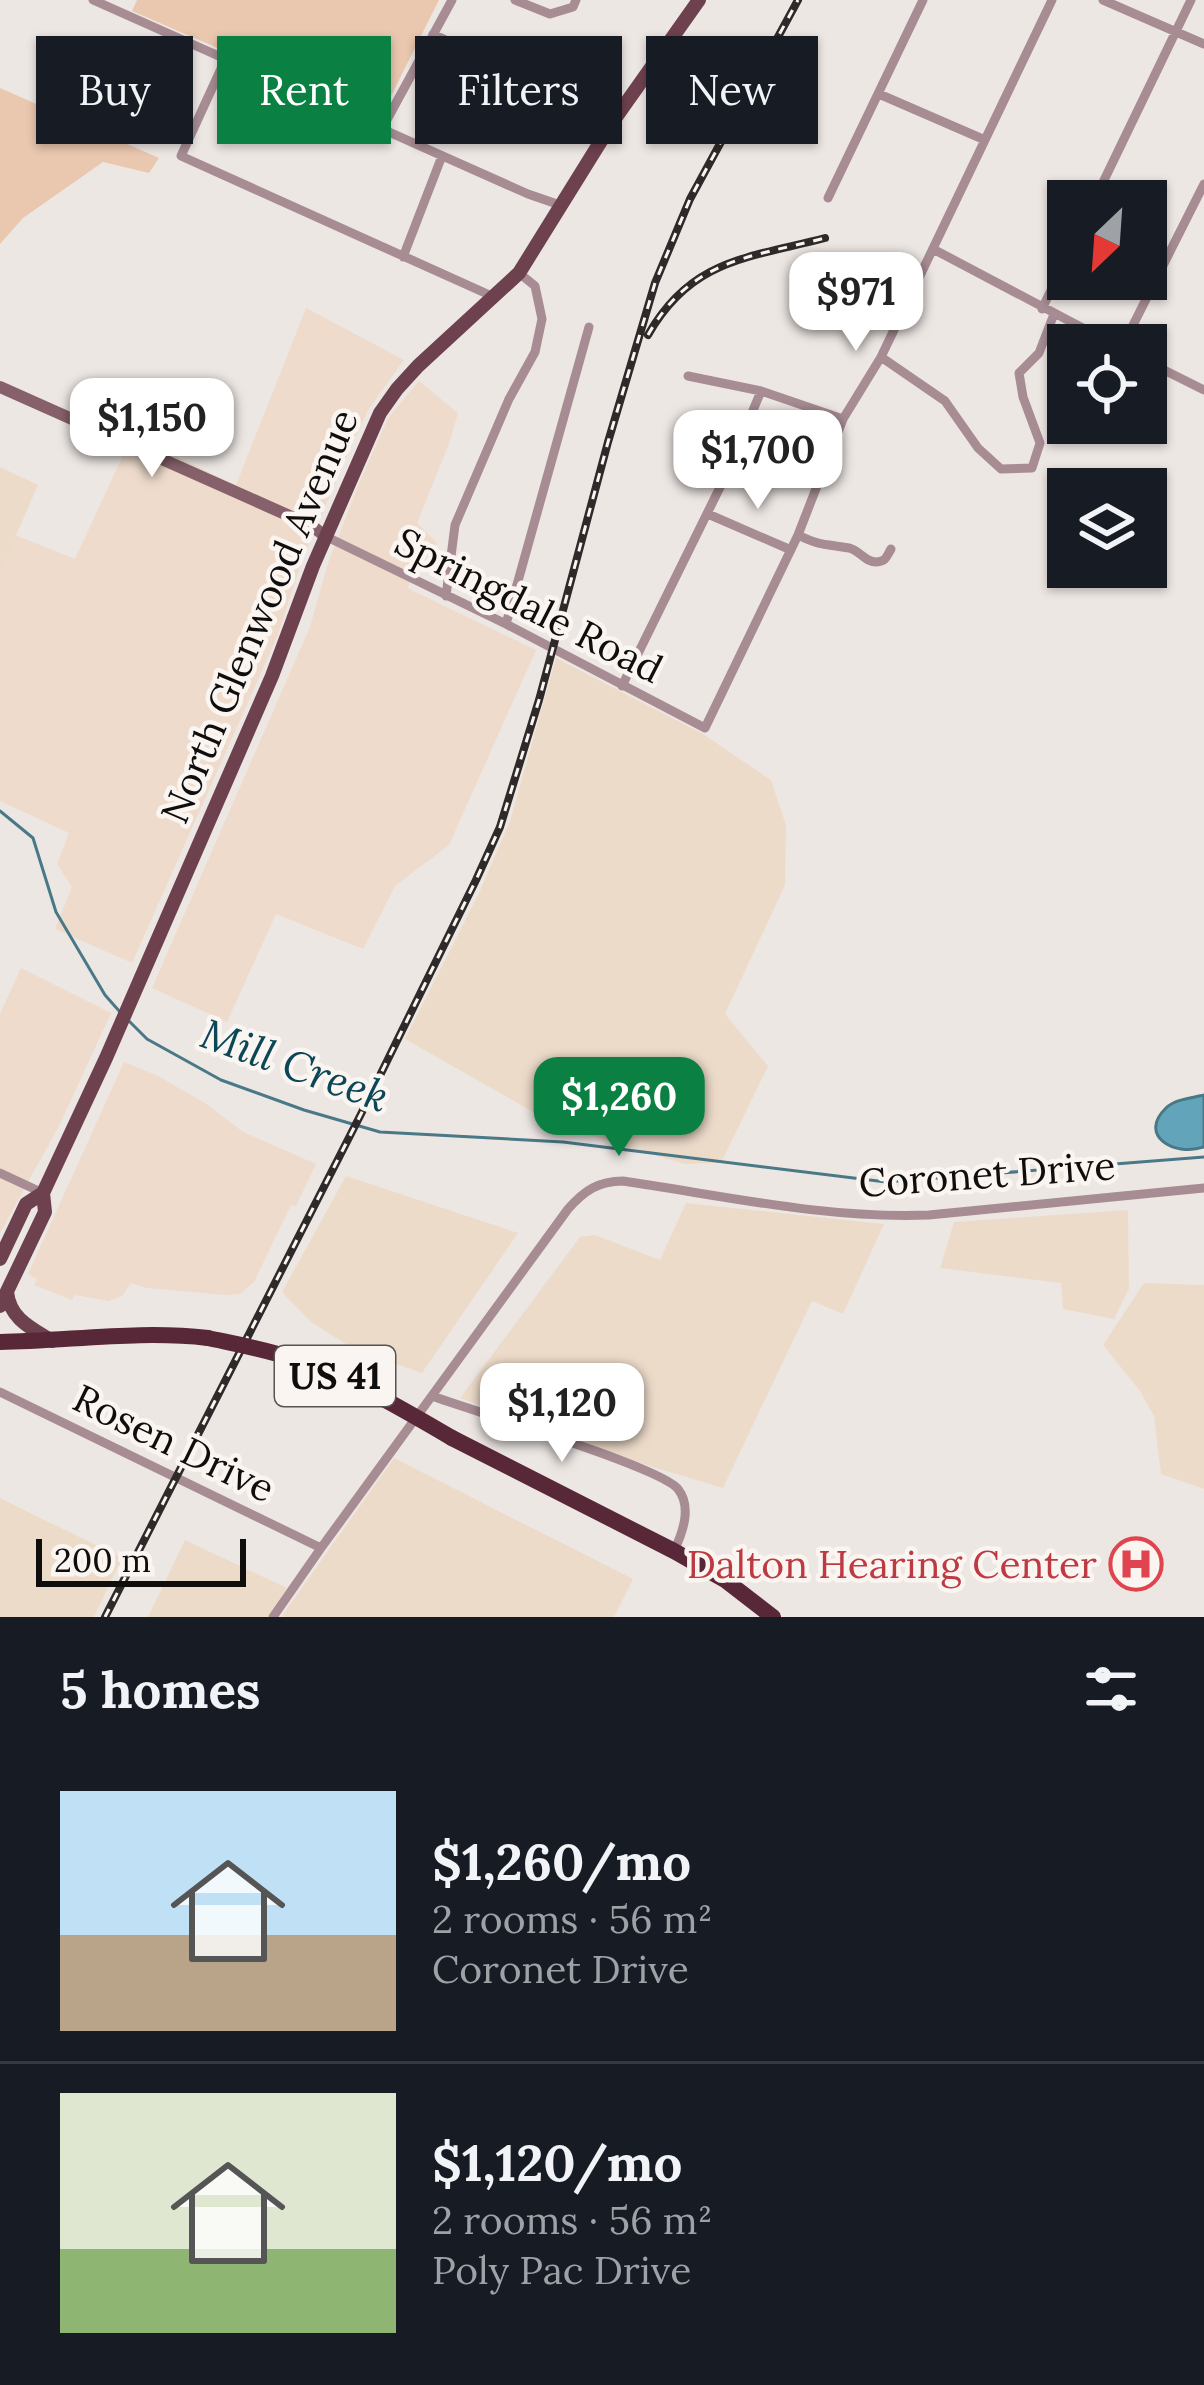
<!DOCTYPE html>
<html lang="en">
<head>
<meta charset="utf-8">
<style>
	body { margin:0; font-family:Lora,serif; background:#242831; color:#f1f3f6; height:100vh; display:flex; flex-direction:column; font-size:45px; white-space:nowrap }
	* { box-sizing:border-box; margin:0 }
	p { font-size:39px; color:#9ea1a6 }
	.icon { flex:none; width:66px; height:66px; fill:none; stroke:currentColor; stroke-width:2; stroke-linecap:round; stroke-linejoin:round }
	.map { position:relative; height:1617px; overflow:hidden }
	.details { display:flex; flex-direction:column; background:#171b24; flex:1 }
	.details>* { flex:none }
	.top-card { position:absolute; left:36px; top:36px; width:1134px; height:108px; display:flex; gap:24px }
	.needle { width:78px; rotate:205deg }
	.controls { position:absolute; left:1047px; top:180px; display:grid; gap:24px }
	.controls a { display:grid; place-items:center; width:120px; height:120px; border-radius:0px; background:#171b24; box-shadow:0 3px 9px #0004; font-size:60px }
	.scale { position:absolute; left:36px; bottom:30px; width:210px; box-sizing:border-box; padding-left:12px; border:6px solid #100e0d; border-top:0; font-size:33px; line-height:42px; white-space:nowrap; color:#100e0d; -webkit-text-stroke:9px #faf5f1; paint-order:stroke }
	.price { position:absolute; translate:-50% -102px; padding:0 27px; border-radius:24px; background:#fff; color:#222; font-size:39px; line-height:78px; filter:drop-shadow(0 3px 6px #0008) }
	.price::after { content:''; position:absolute; left:50%; top:72px; width:36px; height:27px; margin-left:-18px; background:inherit; clip-path:polygon(0 0,100% 0,50% 100%) }
	.price.on { background:#0b8043; color:#fff }
	ul { padding:0; list-style:none }
	li { display:flex; align-items:center; gap:36px; height:300px; padding:0 60px }
	li+li { border-top:3px solid #363941 }
	li span { display:grid; place-items:center; flex:none; width:336px; height:240px; border-radius:0px; color:#555 }
	li>.icon { margin-inline-start:auto }
	span .icon { width:144px; height:144px; fill:#fffc; stroke-width:1 }
	li b { font-size:51px }
	h2 { display:flex; justify-content:space-between; align-items:center; height:144px; padding:0 60px; font-size:51px }
	.tag { padding:0 42px; border-radius:0px; background:#171b24; box-shadow:0 3px 9px #0004; font-size:42px; line-height:108px }
	.tag.on { background:#0b8043; color:#fff }
	.map>svg:first-child { display:block }
	.commercial { fill:#eedbcb }
	.industrial { fill:#eddbca }
	.green { fill:#eac7af }
	.water { fill:#62a5bb; stroke:#497887; stroke-width:3 }
	.lines { fill:none; stroke-linecap:round; stroke-linejoin:round }
	.stream { stroke:#497887; stroke-width:3 }
	.street { stroke:#a78c94; stroke-width:9 }
	.secondary { stroke:#86616b; stroke-width:12 }
	.primary { stroke:#6e414f; stroke-width:14 }
	.highway { stroke:#582738; stroke-width:16 }
	.rail-casing { stroke:#2d2a29; stroke-width:8 }
	.rail { stroke:#faf5f1; stroke-width:3; stroke-dasharray:9; stroke-linecap:butt }
	.highway-bridge { stroke:#582738; stroke-width:16 }
	.labels { text-anchor:middle; stroke-width:9; stroke-linejoin:round; paint-order:stroke }
	.shield { fill:#faf5f1; stroke:#565351; stroke-width:3 }
	.shield-label { font-size:36px; font-weight:bold; fill:#100e0d }
	.street-label { font-size:39px; fill:#100e0d; stroke:#faf5f1 }
	.health-label { font-size:39px; fill:#be3a42; stroke:#faf5f1; text-anchor:end }
	.water-label { font-size:42px; font-style:italic; fill:#0c4758; stroke:#faf5f1 }
</style>
</head>
<body>
<div class="map">
<svg width="1204" height="1617" viewBox="0 0 1204 1617">
	<rect width="100%" height="100%" fill="#ede7e3"/>
	<!-- commercial -->
	<path class="commercial" d="M306 308 404 360 368 410 355 438 303 558 277 637 132 963 55 929 72 887 57 864 69 833 0 801V572L15 535 75 559 132 436 236 485Z
		M419 381 458 413 449 444 417 523 437 543 407 588 536 650 449 845 395 886 363 949 276 914 227 1022 152 988 310 627 328 563 361 479 388 418Z
		M21 968 111 1013 60 1124 0 1233V1014Z
		M124 1062 158 1076 208 1105 243 1132 316 1164 296 1206 291 1205 254 1282 240 1294 226 1295 147 1288 131 1283 122 1296 109 1301 75 1295 72 1300 34 1285 37 1279 28 1274Z"/>
	<!-- industrial -->
	<path class="industrial" d="M0 467 38 485 0 572Z
		M556 658 703 734 771 780 786 825 785 885 725 1014 768 1066 721 1163 684 1164 556 1125 405 1039 479 893 510 821Z
		M346 1176 518 1233 422 1373 354 1349 311 1322 282 1292Z
		M686 1203 884 1224 843 1314 812 1301 723 1488 600 1451 460 1398 580 1237 595 1235 660 1260Z
		M1128 1210 1129 1289 1114 1319 1063 1309 1061 1283 940 1268 954 1222Z
		M1144 1283 1204 1285V1489L1161 1474 1154 1416 1140 1391 1103 1345Z
		M394 1458 633 1579 614 1617H281Z
		M0 1498 122 1558 94 1617H0Z
		M185 1540 287 1588 268 1617H148Z"/>
	<!-- green -->
	<path class="green" d="M137 0H439L380 118 132 11Z
		M0 88 159 158 149 173 103 162 23 218 0 244Z"/>
	<!-- water -->
	<path class="water" d="M1204 1095V1147C1173 1157 1138 1135 1166 1108 1175 1099 1192 1098 1204 1095Z"/>
	<g class="lines">
		<!-- stream -->
		<path class="stream" d="M0 811 33 838 56 912 105 995 120 1012
			M127 1019 147 1039 221 1080 304 1110 380 1132 563 1142 886 1182 1204 1157"/>
		<!-- street -->
		<path class="street" d="M93 0 528 194 560 205
			M515 0 550 14 573 7 576 0
			M1103 0 1204 44
			M433 34 614 120
			M226 58 181 156 494 297
			M879 94 985 140
			M383 127 452 0
			M828 198 923 0
			M1094 201 1191 0
			M933 249 1115 345
			M403 257 442 156
			M1042 309 1068 255
			M1123 345 1204 184
			M881 357 945 401 978 448 1001 469 1032 468 1040 443 1023 397 1019 373 1039 353 1054 314
			M1146 361 1204 390
			M688 376 761 391 843 419
			M708 514 791 550
			M798 535C820 546 827 544 849 548 859 550 865 562 876 562 887 561 886 557 891 549
			M325 536 506 624 705 728 798 535 843 419 881 357 1052 0
			M446 596 455 525 509 399 535 352 542 319 535 286 519 273
			M506 624 589 327
			M622 686 728 471 761 391
			M0 1173 43 1193
			M0 1392 321 1548
			M432 1396C470 1410 661 1467 678 1489 692 1507 683 1532 674 1551
			M273 1617 321 1548 568 1209C584 1191 598 1181 623 1181 725 1196 826 1219 929 1215L1204 1188"/>
		<!-- secondary -->
		<path class="secondary" d="M0 387 312 526 325 536"/>
		<!-- primary -->
		<path class="primary" d="M0 1259 26 1204 43 1193
			M7 1292C10 1319 31 1328 52 1341
			M0 1306 45 1212 43 1193 106 1058 272 676 313 566 380 413 397 389 418 366 519 273 614 120 699 0"/>
		<!-- highway -->
		<path class="highway" d="M0 1342C69 1341 139 1330 208 1338
			M452 1438 674 1551 725 1580 773 1617"/>
		<!-- rail casing -->
		<g class="rail-casing">
			<path id="rail" d="M648 335C691 259 748 258 825 238
				M105 1617 361 1114 476 880 500 827 539 700 608 442 655 283 690 199 798 0"/>
		</g>
		<!-- rail -->
		<use href="#rail" class="rail"/>
		<!-- highway-bridge -->
		<path class="highway-bridge" d="M208 1338C236 1344 264 1349 291 1358 348 1377 401 1408 452 1438"/>
	</g>
	<!-- icons -->
	<defs>
		<g id="hospital-ring" transform="scale(2.7)"><circle r="9.5" fill="#faf5f1" stroke="#e0444e" stroke-width="1.5"/><path d="M-5-5h3v3.5h4V-5h3V5h-3V1.5h-4V5h-3Z" fill="#e0444e"/></g>
	</defs>
	<g fill-rule="evenodd">
		<use href="#hospital-ring" x="1136" y="1564"/>
	</g>
	<g class="labels">
		<!-- shield labels -->
		<rect class="shield" x="275" y="1346" width="120" height="60" rx="9"/>
		<g class="shield-label">
			<text x="335" y="1389">US 41</text>
		</g>
		<!-- street labels -->
		<g class="street-label">
			<text transform="translate(529 605) rotate(27)" y="14">Springdale Road</text>
			<text transform="translate(259 616) rotate(-67)" y="14">North Glenwood Avenue</text>
			<text transform="translate(987 1174) rotate(-4)" y="14">Coronet Drive</text>
			<text transform="translate(174 1443) rotate(26)" y="14">Rosen Drive</text>
		</g>
		<!-- health labels -->
		<g class="health-label">
			<text x="1097" y="1578">Dalton Hearing Center</text>
		</g>
		<!-- water labels -->
		<g class="water-label">
			<text transform="translate(295 1065) rotate(20)" y="15">Mill Creek</text>
		</g>
	</g>
</svg>
<div class="controls">
<a><svg class="needle" viewBox="-14 -14 28 28"><path d="M0-13l5 13h-10z" fill="#e53935"/><path d="M0 13l5-13h-10z" fill="#9ea1a6"/></svg></a>
<a><svg class="icon" aria-label="locate" viewBox="0 0 24 24"><circle cx="12" cy="12" r="6"/><path d="M12 2v4M12 18v4M2 12h4M18 12h4"/></svg></a>
<a><svg class="icon" aria-label="layers" viewBox="0 0 24 24"><path d="M12 4l9 5-9 5-9-5zM3 14l9 5 9-5"/></svg></a>
</div>
<div class="scale">200 m</div>
<b class="price" style="left:856px;top:354px">$971</b>
<b class="price" style="left:152px;top:480px">$1,150</b>
<b class="price" style="left:758px;top:512px">$1,700</b>
<b class="price on" style="left:619px;top:1159px">$1,260</b>
<b class="price" style="left:562px;top:1465px">$1,120</b>
<div class="top-card">
<a class="tag">Buy</a>
<a class="tag on">Rent</a>
<a class="tag">Filters</a>
<a class="tag">New</a>
</div>
</div>
<section class="details">
<h2>5 homes<svg class="icon" aria-label="filters" viewBox="0 0 24 24"><path d="M4 7h16M4 17h16"/><circle cx="9" cy="7" r="2"/><circle cx="15" cy="17" r="2"/></svg></h2>
<ul>
<li><span style="background:linear-gradient(#bfe0f5 60%,#b9a48a 0)"><svg class="icon" aria-label="home" viewBox="0 0 24 24"><path d="M3 11l9-7 9 7M6 9v11h12V9"/></svg></span><div><b>$1,260/mo</b><p>2 rooms · 56 m²</p><p>Coronet Drive</p></div></li>
<li><span style="background:linear-gradient(#dfe7d0 65%,#8fb573 0)"><svg class="icon" aria-label="home" viewBox="0 0 24 24"><path d="M3 11l9-7 9 7M6 9v11h12V9"/></svg></span><div><b>$1,120/mo</b><p>2 rooms · 56 m²</p><p>Poly Pac Drive</p></div></li>
</ul>
</section>
</body>
</html>
